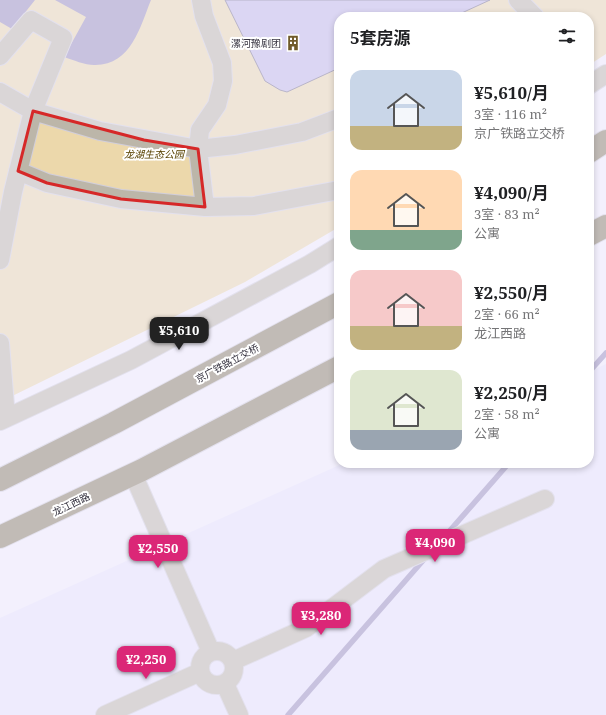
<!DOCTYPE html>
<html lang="zh">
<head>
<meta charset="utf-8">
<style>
	body { margin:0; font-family:"Noto Serif","Noto Sans SC",serif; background:#f6f6f6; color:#202124; height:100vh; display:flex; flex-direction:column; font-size:15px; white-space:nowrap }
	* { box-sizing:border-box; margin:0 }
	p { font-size:13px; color:#757577 }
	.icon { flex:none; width:22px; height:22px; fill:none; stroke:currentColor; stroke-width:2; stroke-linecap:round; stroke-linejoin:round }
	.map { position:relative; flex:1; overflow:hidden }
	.side { position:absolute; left:334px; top:12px; width:260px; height:456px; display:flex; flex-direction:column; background:#fff; border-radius:16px; box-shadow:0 2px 6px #0003 }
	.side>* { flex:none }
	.price { position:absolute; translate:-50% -34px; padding:0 9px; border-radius:8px; background:#db2777; color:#fff; font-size:13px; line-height:26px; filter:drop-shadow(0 1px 2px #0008) }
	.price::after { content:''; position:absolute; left:50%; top:24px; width:12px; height:9px; margin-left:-6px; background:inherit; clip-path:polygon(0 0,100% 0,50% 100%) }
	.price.selected { background:#222; color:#fff }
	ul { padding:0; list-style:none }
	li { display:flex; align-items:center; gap:12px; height:100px; padding:0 16px }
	li span { display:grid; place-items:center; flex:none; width:112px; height:80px; border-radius:12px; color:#555 }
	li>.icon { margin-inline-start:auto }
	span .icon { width:48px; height:48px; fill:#fffc; stroke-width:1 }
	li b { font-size:17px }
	h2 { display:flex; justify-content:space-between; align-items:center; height:48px; padding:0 16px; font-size:17px }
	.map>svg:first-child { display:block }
	.built { fill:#e9e4fc }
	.green { fill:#ecd8ab }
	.water { fill:#958bbb }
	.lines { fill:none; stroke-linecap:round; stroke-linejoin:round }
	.stream { stroke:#958bbb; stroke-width:5.5 }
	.building { fill:#bfb5e7; stroke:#736d89 }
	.minor-casing { stroke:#d1cedb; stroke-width:20 }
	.trunk-casing { stroke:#d1cedb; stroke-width:24 }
	.minor { stroke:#bcb6a9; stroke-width:18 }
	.trunk { stroke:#867b61; stroke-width:22 }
	.marked { fill:none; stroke:#d62828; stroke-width:3; stroke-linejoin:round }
	.labels { text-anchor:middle; stroke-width:4; stroke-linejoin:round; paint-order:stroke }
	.poi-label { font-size:10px; fill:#363340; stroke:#fff; text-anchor:end }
	.park-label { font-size:10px; font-style:italic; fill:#574100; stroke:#fff }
	.street-label { font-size:10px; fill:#363340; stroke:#fff }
</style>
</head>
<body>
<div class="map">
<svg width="606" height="715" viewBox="0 0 606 715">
	<rect width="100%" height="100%" fill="#f3f0fd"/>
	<!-- built -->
	<path class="built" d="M606 364V715H0V618L344 463H589V372Z"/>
	<!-- green -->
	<path class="green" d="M0 0H606V54L589 65V17H339V227L245 282 0 402Z"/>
	<!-- water -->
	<path class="water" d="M0 0H35L12 29 0 22Z
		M55 0H151C140 27 131 66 94 65 85 65 73 60 64 57L86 17Z"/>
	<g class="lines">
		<!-- stream -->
		<path class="stream" d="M589 372 606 353
			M446 535 509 463
			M288 715 427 556"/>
	</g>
	<!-- building -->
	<path class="building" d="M225 0H490L453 17H339V68L287 92 280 90 265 81Z"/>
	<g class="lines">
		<!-- minor casing -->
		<g class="minor-casing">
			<path id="minor" d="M201 0 204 16 222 63 223 81 217 105 200 130 198 149 205 207
				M518 0 535 17
				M0 56 31 20 63 38 33 111 13 192 0 260
				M589 85 606 74
				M0 92 33 111 100 131 198 149 235 145 302 132 339 118
				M18 171 47 183 121 199 205 207 254 206 339 190
				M0 343 6 418
				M0 421 131 360 310 264 339 246
				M133 474 211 652
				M200 668a17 17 0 1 1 34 0a17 17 0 1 1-34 0Z
				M233 661 306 628 384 569 545 499
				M225 684 239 715
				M105 715 200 672"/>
		</g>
		<!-- trunk casing -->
		<g class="trunk-casing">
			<path id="trunk" d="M589 152 606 141
				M589 235 606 226
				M0 480 114 423 339 303
				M0 537 142 470 339 367"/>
		</g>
		<!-- minor -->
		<use href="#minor" class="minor"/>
		<!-- trunk -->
		<use href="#trunk" class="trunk"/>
	</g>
	<!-- marked area -->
	<path d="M0 0H606V715H0ZM33 111 144 140 198 149 205 207 121 199 47 183 18 171Z" fill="#f3f0fd" fill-opacity=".55" fill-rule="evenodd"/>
	<path class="marked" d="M33 111 144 140 198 149 205 207 121 199 47 183 18 171Z"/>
	<!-- icons -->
	<defs>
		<g id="building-bare" transform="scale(1.2)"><path d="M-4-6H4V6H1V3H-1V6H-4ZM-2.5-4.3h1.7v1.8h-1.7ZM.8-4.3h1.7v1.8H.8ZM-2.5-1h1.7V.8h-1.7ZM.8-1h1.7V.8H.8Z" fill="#705b2a" stroke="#fff" stroke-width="2.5" paint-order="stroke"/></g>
	</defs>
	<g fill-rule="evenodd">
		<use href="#building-bare" x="293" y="43"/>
	</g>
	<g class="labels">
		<!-- poi labels -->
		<g class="poi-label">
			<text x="281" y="47">漯河豫剧团</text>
		</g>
		<!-- park labels -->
		<g class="park-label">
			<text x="154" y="158">龙湖生态公园</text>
		</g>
		<!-- street labels -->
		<g class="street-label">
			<text transform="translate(227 363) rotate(-28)" y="4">京广铁路立交桥</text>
			<text transform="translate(71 504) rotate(-26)" y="4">龙江西路</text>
		</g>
	</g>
</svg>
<b class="price selected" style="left:179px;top:351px">¥5,610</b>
<b class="price" style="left:435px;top:563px">¥4,090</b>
<b class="price" style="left:158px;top:569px">¥2,550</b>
<b class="price" style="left:321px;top:636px">¥3,280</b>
<b class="price" style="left:146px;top:680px">¥2,250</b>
<section class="side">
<h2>5套房源<svg class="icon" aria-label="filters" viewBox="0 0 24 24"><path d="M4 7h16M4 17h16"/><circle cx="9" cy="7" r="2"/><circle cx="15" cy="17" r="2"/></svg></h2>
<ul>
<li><span style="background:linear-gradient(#c9d6e8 70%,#c2b280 0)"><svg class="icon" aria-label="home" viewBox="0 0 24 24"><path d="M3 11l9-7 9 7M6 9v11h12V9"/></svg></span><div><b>¥5,610/月</b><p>3室 · 116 m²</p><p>京广铁路立交桥</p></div></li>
<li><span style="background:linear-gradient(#ffd9b3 75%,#7fa58c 0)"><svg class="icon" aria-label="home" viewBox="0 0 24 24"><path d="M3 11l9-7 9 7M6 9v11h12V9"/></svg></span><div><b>¥4,090/月</b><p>3室 · 83 m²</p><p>公寓</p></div></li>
<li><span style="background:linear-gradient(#f6c9c9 70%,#c2b280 0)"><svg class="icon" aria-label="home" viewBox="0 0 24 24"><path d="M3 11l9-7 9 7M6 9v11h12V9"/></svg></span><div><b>¥2,550/月</b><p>2室 · 66 m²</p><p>龙江西路</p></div></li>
<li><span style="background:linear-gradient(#dfe7d0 75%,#9aa5b1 0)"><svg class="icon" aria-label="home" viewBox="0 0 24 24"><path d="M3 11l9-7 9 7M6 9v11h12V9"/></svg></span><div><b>¥2,250/月</b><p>2室 · 58 m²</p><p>公寓</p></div></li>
</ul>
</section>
</div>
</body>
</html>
